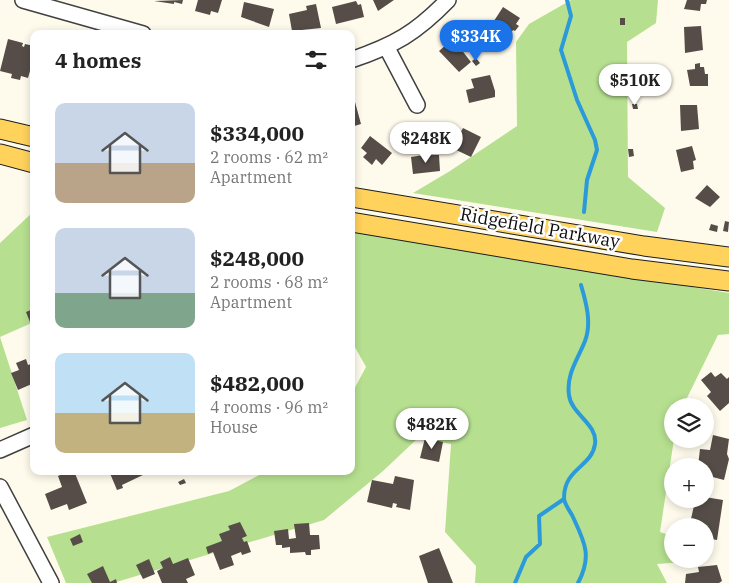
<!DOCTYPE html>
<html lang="en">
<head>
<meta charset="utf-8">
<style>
	body { margin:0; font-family:"IBM Plex Serif",serif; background:#f6f6f6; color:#222; height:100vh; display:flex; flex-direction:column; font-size:19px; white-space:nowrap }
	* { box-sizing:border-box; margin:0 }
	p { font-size:16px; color:#767676 }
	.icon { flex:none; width:28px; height:28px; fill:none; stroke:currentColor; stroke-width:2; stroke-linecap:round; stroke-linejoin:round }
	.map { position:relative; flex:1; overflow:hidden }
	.drawer { position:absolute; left:30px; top:30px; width:325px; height:445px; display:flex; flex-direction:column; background:#fff; border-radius:10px; box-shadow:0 2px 8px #0003 }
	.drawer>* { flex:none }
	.fabs { position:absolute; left:664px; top:398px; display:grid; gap:10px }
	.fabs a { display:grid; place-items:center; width:50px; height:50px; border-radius:50%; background:#fff; box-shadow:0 2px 8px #0003; font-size:25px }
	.price { position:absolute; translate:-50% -42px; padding:0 11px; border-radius:18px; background:#fff; color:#222; font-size:16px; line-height:32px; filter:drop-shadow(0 1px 2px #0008) }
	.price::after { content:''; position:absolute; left:50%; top:30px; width:15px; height:11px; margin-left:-8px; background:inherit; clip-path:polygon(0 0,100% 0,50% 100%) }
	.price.current { background:#1a73e8; color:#fff }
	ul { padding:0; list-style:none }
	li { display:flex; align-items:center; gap:15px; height:125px; padding:0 25px }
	li span { display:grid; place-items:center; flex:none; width:140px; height:100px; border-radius:10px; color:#555 }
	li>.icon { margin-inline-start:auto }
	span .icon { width:60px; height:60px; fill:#fffc; stroke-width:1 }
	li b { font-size:21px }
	h2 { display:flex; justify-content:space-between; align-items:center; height:60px; padding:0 25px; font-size:21px }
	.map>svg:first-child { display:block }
	.forest { fill:#b6e090 }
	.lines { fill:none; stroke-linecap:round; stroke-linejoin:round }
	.stream { stroke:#2b9ada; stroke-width:4 }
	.building { fill:#564d48 }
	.minor-casing { stroke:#404040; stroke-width:18 }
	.major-casing { stroke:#1e1e1e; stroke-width:21 }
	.minor { stroke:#fff; stroke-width:15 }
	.major { stroke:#ffd25c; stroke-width:19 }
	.labels { text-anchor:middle; stroke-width:5; stroke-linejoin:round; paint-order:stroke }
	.street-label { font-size:18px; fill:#0d0d0d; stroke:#fff }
</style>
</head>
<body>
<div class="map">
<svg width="729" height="583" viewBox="0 0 729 583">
	<rect width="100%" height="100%" fill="#fffbec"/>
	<!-- forest -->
	<path class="forest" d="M571 0H658L656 23 627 42 628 177 665 208 657 232 413 193 450 171 517 126 516 42 529 24Z
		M34 211V322L0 337 27 420 0 428V243Z
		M351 231 729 293V334L718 335 683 406H672L674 439 660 532 672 536V559H697L696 561 657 564 667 583H475L476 566 445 532 451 444 418 438 383 471 324 520 113 583H66L47 537 229 491 267 471H351V395L366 367 351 340Z"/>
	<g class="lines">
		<!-- stream -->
		<path class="stream" d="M567 0 571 16 561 50 577 100 595 140 597 150 587 180 584 212
			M515 583 526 557 540 544 539 516 564 499
			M578 583C593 555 584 541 572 515 569 510 564 503 564 498 564 468 592 467 595 444 598 424 571 414 569 395 566 374 578 359 585 341 592 323 586 302 581 285"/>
	</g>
	<!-- building -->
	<path class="building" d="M183 0 182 4 174 2V4L154 1Z
		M198 0H222L218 13 211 11 210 15 195 11Z
		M373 0H394L378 11Z
		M687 0H707L706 4H701L700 11 684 9Z
		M356 1 358 5 361 4 364 17 336 24 332 7Z
		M244 2 274 9 269 27 241 17Z
		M316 4 321 28 292 31 289 14 307 10 306 6Z
		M503 7 520 18 516 24 519 26 515 31 513 30 503 45 489 35 495 26 492 24Z
		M620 18H625V25H620Z
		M701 26 703 50 685 53 684 27Z
		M8 39 23 43 22 46 24 47 25 44 34 46V57L28 78 21 76 20 80 11 78 12 74 0 71Z
		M453 39 471 62 459 72 439 51Z
		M476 58 480 63 476 66 472 61Z
		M700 63V67H704L705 74H708V86H690L687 70 695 69V64Z
		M624 66H629V76H624Z
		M490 75 495 91V97L469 103 466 90 474 88 471 79Z
		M355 102 361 124 351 127V103Z
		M632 104H637L638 109H633Z
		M680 105H697L699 129 681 131Z
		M463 128 481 137 471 157 452 148Z
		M370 136 392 153 382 165 376 159 372 165 363 157 367 153 361 148Z
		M692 146 696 160 693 161 694 169 681 172 676 150Z
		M628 149H633L634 156 629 157Z
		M424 155H439L440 171 413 174 411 157Z
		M707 185 720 197 710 207 695 198Z
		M725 221 729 222 728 232 723 231Z
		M711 224 718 226 717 232 709 230Z
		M33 309 34 321 30 322 26 312Z
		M26 359 28 365 34 363V383L18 390 11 373 19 370 16 363Z
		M711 372 715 377 721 373 727 379 729 377V403L720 411 707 396 711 392 701 380Z
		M713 435 729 439 727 454 729 459 724 480 705 475V466H698L700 449 710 450Z
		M425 438 443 442 439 462 420 458Z
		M69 471H74L87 503 69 510 67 504 51 510 45 494 62 487 58 476Z
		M109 471H144L145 474 122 485 123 488 117 490Z
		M395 476 414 480 410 510 396 507 397 504 393 503 392 508 367 502 372 480 393 484Z
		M184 479 186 483 180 485 178 482Z
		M705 497 723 500 717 540 705 538V526H700V522L691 519 695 501 703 502Z
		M240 522 247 536 242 538 244 542 247 541 251 552 242 555 241 552 231 556 234 565 220 570 213 552 208 554 206 547 222 541 219 534 230 530 228 526Z
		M309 523 310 535H319L320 549 311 550V555H306L305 552 290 553V547L282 548V545H276L274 531 288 529 289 539 296 538 294 524Z
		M80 534 83 542 73 546 70 539Z
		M439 548 453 583H428L419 556Z
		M170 557 173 564 188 558 195 575 186 579 188 583H162L157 571 163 568 160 562Z
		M149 559 155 574 143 579 136 565Z
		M717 565 722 581 719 583H685L686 574 699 572 698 567Z
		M103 566 110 582 116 579 117 583H92L87 574Z"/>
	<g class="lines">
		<!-- minor casing -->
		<g class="minor-casing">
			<path id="minor" d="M23 0 143 34
				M387 48 417 105
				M351 60C395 45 416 33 448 0
				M0 450 34 435
				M0 487 51 583"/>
		</g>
		<!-- major casing -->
		<g class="major-casing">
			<path id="major" d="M0 129 34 137
				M0 154 34 163
				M351 197 644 246 729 257
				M351 222 632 269 729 281"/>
		</g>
		<!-- minor -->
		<use href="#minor" class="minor"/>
		<!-- major -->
		<use href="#major" class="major"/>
	</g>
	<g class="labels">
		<!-- street labels -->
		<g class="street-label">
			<text transform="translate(540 228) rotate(10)" y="6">Ridgefield Parkway</text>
		</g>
	</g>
</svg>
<div class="fabs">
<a><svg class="icon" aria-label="layers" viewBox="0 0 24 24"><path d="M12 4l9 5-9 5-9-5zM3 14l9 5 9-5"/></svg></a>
<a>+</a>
<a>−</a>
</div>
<b class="price current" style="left:476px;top:62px">$334K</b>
<b class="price" style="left:635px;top:106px">$510K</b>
<b class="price" style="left:426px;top:164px">$248K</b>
<b class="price" style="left:432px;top:450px">$482K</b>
<section class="drawer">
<h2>4 homes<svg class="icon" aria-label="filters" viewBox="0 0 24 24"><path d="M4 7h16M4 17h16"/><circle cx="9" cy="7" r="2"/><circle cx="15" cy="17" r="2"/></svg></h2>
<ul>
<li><span style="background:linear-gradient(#c9d6e8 60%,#b9a48a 0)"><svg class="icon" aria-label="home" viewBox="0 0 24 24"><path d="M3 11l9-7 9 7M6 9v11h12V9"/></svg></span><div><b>$334,000</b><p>2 rooms · 62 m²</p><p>Apartment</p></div></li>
<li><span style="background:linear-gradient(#c9d6e8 65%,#7fa58c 0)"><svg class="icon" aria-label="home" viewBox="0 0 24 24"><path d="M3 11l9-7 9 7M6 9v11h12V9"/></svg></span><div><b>$248,000</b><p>2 rooms · 68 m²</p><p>Apartment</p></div></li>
<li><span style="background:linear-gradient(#bfe0f5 60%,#c2b280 0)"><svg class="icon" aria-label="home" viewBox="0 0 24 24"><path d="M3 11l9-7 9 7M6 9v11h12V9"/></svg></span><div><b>$482,000</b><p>4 rooms · 96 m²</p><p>House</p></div></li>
</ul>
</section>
</div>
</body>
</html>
